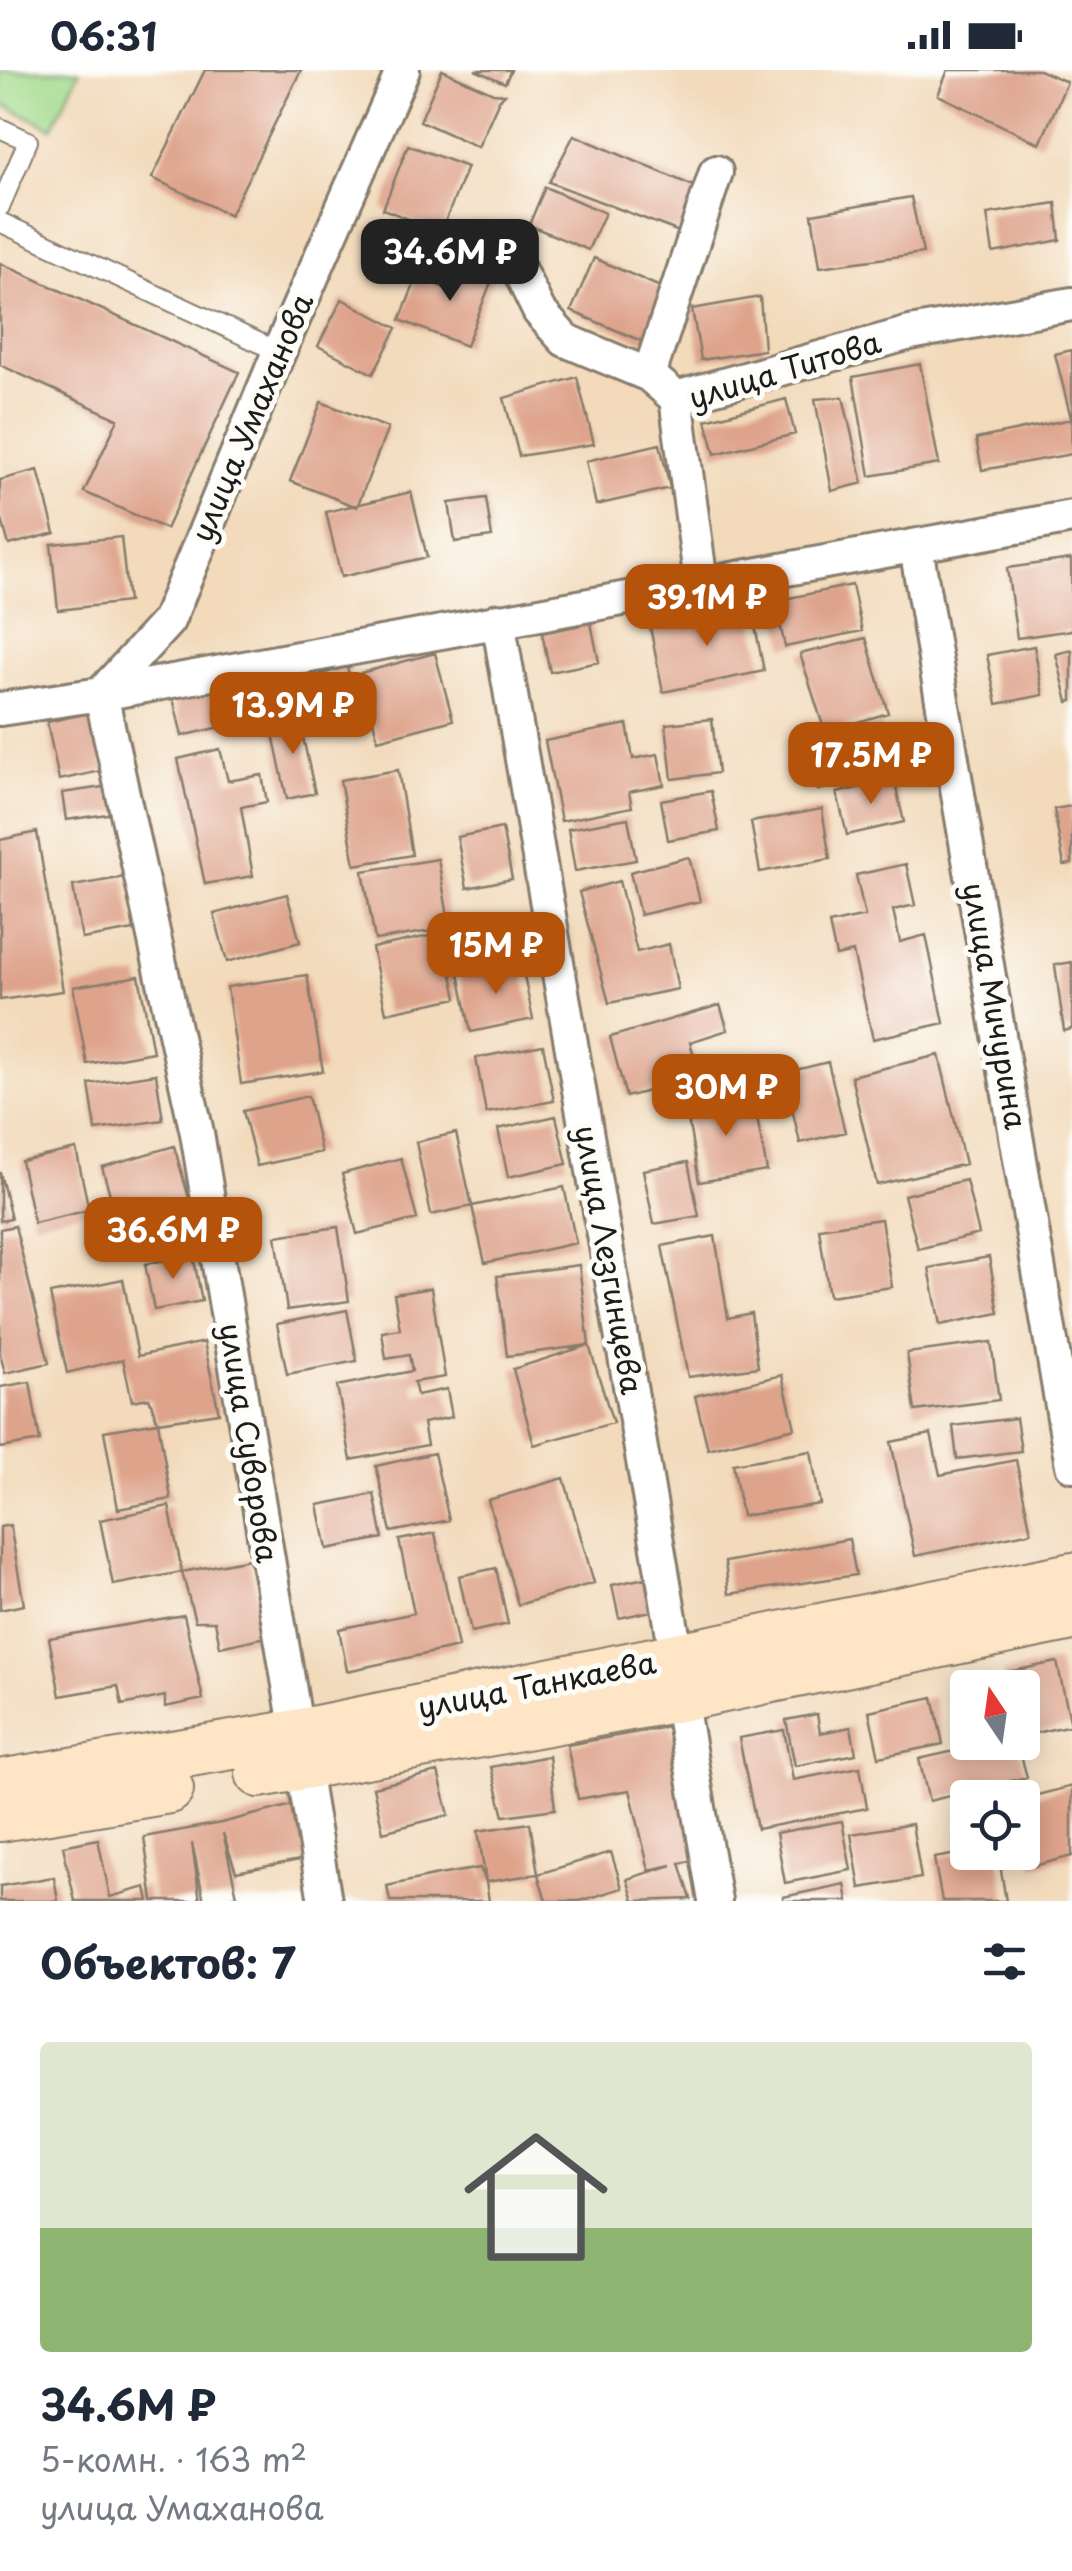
<!DOCTYPE html>
<html lang="ru">
<head>
<meta charset="utf-8">
<style>
	body { margin:0; font-family:"Playpen Sans",sans-serif; background:#f2f2f3; color:#1f2937; height:100vh; display:flex; flex-direction:column; font-size:38px; white-space:nowrap }
	* { box-sizing:border-box; margin:0 }
	p { font-size:32px; color:#747a83 }
	.icon { flex:none; width:55px; height:55px; fill:none; stroke:currentColor; stroke-width:2; stroke-linecap:round; stroke-linejoin:round }
	.map { position:relative; height:1831px; overflow:hidden }
	.panel { display:flex; flex-direction:column; background:#fff; flex:1 }
	.panel>* { flex:none }
	.needle { width:65px; rotate:347deg }
	.controls { position:absolute; left:950px; top:1600px; display:grid; gap:20px }
	.controls a { display:grid; place-items:center; width:90px; height:90px; border-radius:10px; background:#fff; box-shadow:0 5px 25px #0003; font-size:50px }
	.price { position:absolute; translate:-50% -85px; padding:0 22px; border-radius:20px; background:#b45309; color:#fff; font-size:32px; line-height:65px; filter:drop-shadow(0 2px 5px #0008) }
	.price::after { content:''; position:absolute; left:50%; top:60px; width:30px; height:22px; margin-left:-15px; background:inherit; clip-path:polygon(0 0,100% 0,50% 100%) }
	.price.active { background:#222; color:#fff }
	ul { padding:0; list-style:none }
	li { display:grid; align-content:center; gap:20px; height:530px; padding:0 40px }
	li+li { border-top:2px solid #e0e1e3 }
	li span { display:grid; place-items:center; height:310px; border-radius:10px; color:#555 }
	li>.icon { margin-inline-start:auto }
	span .icon { width:180px; height:180px; fill:#fffc; stroke-width:1 }
	li b { font-size:42px }
	h2 { display:flex; justify-content:space-between; align-items:center; height:120px; padding:0 40px; font-size:42px }
	.status { display:flex; justify-content:space-between; align-items:center; height:70px; padding:0 50px; background:#fff; direction:ltr }
	.status svg { height:28px; fill:currentColor }
	.map>svg:first-child { display:block }
	.green { fill:#a3db8d; stroke:#607c54; stroke-width:2.5 }
	.building { fill:#dea38b }
	.lines { fill:none; stroke-linecap:round; stroke-linejoin:round }
	.service-casing { stroke:#877b6c; stroke-width:22 }
	.minor-casing { stroke:#877b6c; stroke-width:38 }
	.secondary-casing { stroke:#877b6c; stroke-width:52 }
	.service { stroke:#fff; stroke-width:18 }
	.minor { stroke:#fff; stroke-width:32 }
	.secondary { stroke:#fde5c5; stroke-width:48 }
	.labels { text-anchor:middle; stroke-width:10; stroke-linejoin:round; paint-order:stroke }
	.street-label { font-size:30px; fill:#1c1c1c; stroke:#fdfcf7 }
</style>
</head>
<body>
<div class="status"><b>06:31</b><svg viewBox="0 0 49 12"><path d="M0 12V9h3v3zM5 12V6h3v6zM10 12V3h3v9zM15 12V0h3v12zM26 1h20v11H26zM47 4h2v5h-2z"/></svg></div>
<div class="map">
<svg width="1072" height="1831" viewBox="0 0 1072 1831">
	<rect width="100%" height="100%" fill="#fdfcf7"/>
	<filter id="ink" filterUnits="userSpaceOnUse"><feTurbulence type="fractalNoise" baseFrequency=".01" numOctaves="2"/><feDisplacementMap in="SourceGraphic" scale="20" xChannelSelector="R" yChannelSelector="G"/><feConvolveMatrix kernelMatrix="1 2 1 2 8 2 1 2 1" color-interpolation-filters="sRGB"/></filter>
	<filter id="wash" filterUnits="userSpaceOnUse"><feTurbulence type="fractalNoise" baseFrequency=".0048" numOctaves="4" result="noise"/><feDisplacementMap in="SourceGraphic" scale="40" xChannelSelector="R" yChannelSelector="G"/><feGaussianBlur stdDeviation="2.25" result="paint"/><feColorMatrix in="noise" values="0 0 0 0 0 0 0 0 0 0 0 0 0 0 0 0 0 1.4 0 .05"/><feComposite in="paint" operator="in"/></filter>
	<g filter="url(#wash)">
		<rect width="100%" height="100%" fill="#f2dabb"/>
		<!-- green -->
		<path class="green" d="M0 0H80L52 58 0 33Z"/>
		<g id="blocks">
			<!-- building -->
			<path class="building" d="M205 0H301L230 145 152 108Z
				M442 0 493 23 505 24 499 30 478 77 420 51Z
				M475 0H511L505 13Z
				M948 0H1039L1067 12 1040 74 938 25Z
				M574 65 698 118 682 163 549 112Z
				M408 75 467 97 441 162 383 139Z
				M545 117 605 143 588 180 529 155Z
				M911 127 923 183 820 197 812 144Z
				M1056 133 1060 170 993 183 987 144Z
				M594 188 667 220 644 272 571 241Z
				M465 189 495 202 466 276 400 250 417 207 452 221Z
				M0 193 239 302 166 459 84 422 118 349 0 295Z
				M760 227 764 280 701 290 692 239Z
				M342 229 397 258 373 304 318 276Z
				M1072 280V348H1071L1055 284Z
				M920 294 939 394 870 406 853 307Z
				M577 307 594 374 519 386 504 328Z
				M843 327 863 413 832 421 815 329Z
				M786 329 795 364 715 384 706 350Z
				M321 332 388 358 357 437 290 411Z
				M1071 349 1072 384 982 400 976 369Z
				M660 374 670 418 596 435 586 391Z
				M38 400 55 463 9 475 0 443V410Z
				M411 422 427 487 341 507 326 442Z
				M486 428 492 467 455 472 449 433Z
				M121 467 128 532 58 540 51 474Z
				M1071 489 1072 560 1017 568 1007 498Z
				M852 515 862 561 785 577 775 531Z
				M751 536 764 601 663 622 650 557Z
				M591 553 599 592 550 602 542 563Z
				M866 568 888 643 825 662 800 584Z
				M1034 576 1043 625 997 634 987 585Z
				M1072 580V631L1068 632 1056 584Z
				M435 583 453 650 378 670 361 603Z
				M347 597 359 638 320 649 308 608Z
				M215 618 225 656 182 666 173 628Z
				M93 642 105 700 59 710 47 652Z
				M298 644 315 723 287 729 270 650Z
				M712 649 718 703 672 709 666 654Z
				M627 654 633 689 658 684 664 715 629 722 632 737 561 751 545 671Z
				M880 655 892 700 818 720 806 675Z
				M220 679 228 711 262 705 267 732 241 737 253 806 205 814 178 689Z
				M398 700 412 785 355 795 340 710Z
				M894 709 904 752 847 765 837 723Z
				M117 715 121 742 66 750 62 723Z
				M711 721 719 761 668 770 661 730Z
				M1072 736V794L1064 795 1054 739Z
				M822 739 830 789 760 802 751 752Z
				M628 748 636 790 575 801 568 759Z
				M502 758 512 809 467 818 457 767Z
				M37 762 63 921 0 930V770Z
				M689 787 700 831 640 845 630 802Z
				M438 789 450 858 375 870 363 801Z
				M906 794 915 835 893 840 900 872 926 865 944 953 873 969 853 882 836 886 829 854 865 846 856 805Z
				M125 807 134 860 82 869 73 816Z
				M619 811 637 882 669 874 678 919 609 933 579 822Z
				M287 824 300 872 227 892 214 844Z
				M443 863 457 928 386 943 372 878Z
				M521 891 533 949 471 962 459 904Z
				M1072 892V959L1064 961 1055 895Z
				M307 905 323 1001 241 1014 227 917Z
				M139 906 153 982 87 994 73 917Z
				M720 935 728 960 690 972 700 1007 626 1027 610 967Z
				M543 975 554 1031 486 1043 476 988Z
				M939 985 965 1094 877 1115 851 1006Z
				M828 992 845 1062 800 1073 784 1003Z
				M156 1004 163 1050 96 1060 89 1014Z
				M308 1026 321 1082 257 1096 243 1041Z
				M753 1026 767 1101 699 1112 686 1037Z
				M556 1046 567 1094 508 1107 498 1059Z
				M456 1063 472 1136 431 1145 416 1072Z
				M174 1076 194 1146 122 1166 102 1097Z
				M76 1079 89 1140 34 1153 21 1091Z
				M401 1088 417 1149 357 1164 342 1104Z
				M688 1092 699 1146 654 1154 643 1100Z
				M0 1102 11 1149 0 1151Z
				M966 1110 979 1164 918 1179 904 1125Z
				M564 1117 576 1173 485 1193 472 1136Z
				M881 1149 892 1217 829 1226 819 1158Z
				M15 1156 49 1293 5 1303 0 1284V1159Z
				M338 1157 349 1231 287 1240 276 1166Z
				M715 1166 728 1248 751 1243 758 1297 688 1307 662 1176Z
				M193 1185 202 1231 154 1240 145 1194Z
				M989 1187 999 1243 940 1255 929 1198Z
				M579 1195 589 1275 507 1286 497 1206Z
				M123 1209 138 1286 204 1272 219 1343 158 1352 149 1328 132 1331 123 1289 67 1303 50 1224Z
				M431 1218 445 1307 414 1312 417 1325 447 1319 452 1347 423 1353 427 1375 351 1390 337 1316 412 1301 409 1285 386 1289 382 1262 400 1259 394 1224Z
				M347 1240 357 1291 287 1304 277 1254Z
				M991 1272 999 1330 915 1341 907 1283Z
				M589 1275 613 1353 534 1375 513 1299Z
				M782 1305 795 1358 708 1379 695 1326Z
				M30 1312 40 1371 0 1378V1317Z
				M1016 1348 1021 1381 957 1389 953 1356Z
				M158 1352 171 1429 118 1439 104 1361Z
				M931 1364 940 1405 1016 1390 1031 1462 915 1486 891 1372Z
				M811 1381 820 1434 742 1446 733 1394Z
				M434 1383 449 1450 391 1462 376 1396Z
				M564 1408 594 1513 518 1535 488 1430Z
				M374 1424 383 1468 327 1479 318 1435Z
				M169 1436 182 1502 113 1515 100 1450Z
				M10 1455 24 1535 0 1540V1457Z
				M435 1463 458 1577 347 1601 339 1559 414 1543 399 1470Z
				M849 1469 856 1505 729 1524 725 1492Z
				M249 1489 266 1567 220 1577 215 1551H195L182 1502Z
				M496 1498 508 1554 471 1562 459 1506Z
				M645 1508 651 1541 619 1548 612 1515Z
				M184 1545 203 1629 165 1637V1626L122 1635 118 1616 60 1626 49 1568Z
				M1057 1592 1071 1655 1022 1666V1618H1005L1002 1603Z
				M933 1627 943 1674 879 1687 869 1641Z
				M817 1644 820 1663 851 1657 856 1684 795 1696 786 1650Z
				M672 1656 695 1790 680 1793 691 1829 634 1831 627 1809 672 1795 649 1800 630 1720 578 1729 567 1675Z
				M784 1660 793 1710 860 1697 867 1738 757 1759 739 1668Z
				M994 1672H1017L1027 1707 929 1731 919 1689Z
				M549 1686 555 1739 504 1746 491 1697Z
				M438 1702 449 1745 383 1762 373 1717Z
				M1072 1716V1786L1034 1796 1022 1752V1729Z
				M300 1733 310 1788 236 1802 223 1763 237 1826 204 1831 192 1773 200 1831H153L144 1767 221 1753Z
				M842 1751 851 1800 785 1813 776 1763Z
				M530 1753 538 1804 486 1812 489 1831H390L387 1816 433 1806 480 1798 486 1812 478 1761Z
				M912 1754 921 1808 860 1818 851 1764Z
				M98 1769 110 1827 146 1817 149 1831H75L63 1776Z
				M611 1782 622 1818 580 1831H546L538 1804Z
				M969 1782H998L1006 1831H942L934 1788Z
				M54 1807 58 1831H0V1816Z
				M845 1814 848 1831H783V1827Z"/>
		</g>
	</g>
	<g filter="url(#ink)">
		<use href="#blocks" fill-opacity="0" stroke="#877b6c" stroke-width="2.5"/>
		<g class="lines">
			<!-- service casing -->
			<g class="service-casing">
				<path id="service" d="M0 58 28 71 0 137
					M0 152 279 282"/>
			</g>
			<!-- minor casing -->
			<g class="minor-casing">
				<path id="minor" d="M518 198 539 241 565 270 649 305
					M676 328 649 305 716 102
					M916 477 1072 1395
					M701 513 676 328 910 263 1072 234
					M498 550 677 1588 680 1627 715 1831
					M0 639 101 624 1072 447
					M325 1831 197 1063 101 624 168 551 279 282 403 0"/>
			</g>
			<!-- secondary casing -->
			<g class="secondary-casing">
				<path id="secondary" d="M260 1703 680 1627 1072 1546
					M0 1714 297 1664 1072 1507
					M0 1747 169 1719"/>
			</g>
			<!-- service -->
			<use href="#service" class="service"/>
			<!-- minor -->
			<use href="#minor" class="minor"/>
			<!-- secondary -->
			<use href="#secondary" class="secondary"/>
		</g>
	</g>
	<g class="labels">
		<!-- street labels -->
		<g class="street-label">
			<text transform="translate(785 301) rotate(-17)" y="10">улица Титова</text>
			<text transform="translate(253 348) rotate(-67)" y="10">улица Умаханова</text>
			<text transform="translate(994 936) rotate(80)" y="10">улица Мичурина</text>
			<text transform="translate(608 1190) rotate(80)" y="10">улица Лезгинцева</text>
			<text transform="translate(248 1373) rotate(81)" y="10">улица Суворова</text>
			<text transform="translate(537 1616) rotate(-11)" y="10">улица Танкаева</text>
		</g>
	</g>
</svg>
<div class="controls">
<a><svg class="needle" viewBox="-14 -14 28 28"><path d="M0-13l5 13h-10z" fill="#e53935"/><path d="M0 13l5-13h-10z" fill="#747a83"/></svg></a>
<a><svg class="icon" aria-label="locate" viewBox="0 0 24 24"><circle cx="12" cy="12" r="6"/><path d="M12 2v4M12 18v4M2 12h4M18 12h4"/></svg></a>
</div>
<b class="price active" style="left:450px;top:234px">34.6M ₽</b>
<b class="price" style="left:707px;top:579px">39.1M ₽</b>
<b class="price" style="left:293px;top:687px">13.9M ₽</b>
<b class="price" style="left:871px;top:737px">17.5M ₽</b>
<b class="price" style="left:496px;top:927px">15M ₽</b>
<b class="price" style="left:726px;top:1069px">30M ₽</b>
<b class="price" style="left:173px;top:1212px">36.6M ₽</b>
</div>
<section class="panel">
<h2>Объектов: 7<svg class="icon" aria-label="filters" viewBox="0 0 24 24"><path d="M4 7h16M4 17h16"/><circle cx="9" cy="7" r="2"/><circle cx="15" cy="17" r="2"/></svg></h2>
<ul>
<li><span style="background:linear-gradient(#dfe7d0 60%,#8fb573 0)"><svg class="icon" aria-label="home" viewBox="0 0 24 24"><path d="M3 11l9-7 9 7M6 9v11h12V9"/></svg></span><div><b>34.6M ₽</b><p>5-комн. · 163 m²</p><p>улица Умаханова</p></div></li>
</ul>
</section>
</body>
</html>
